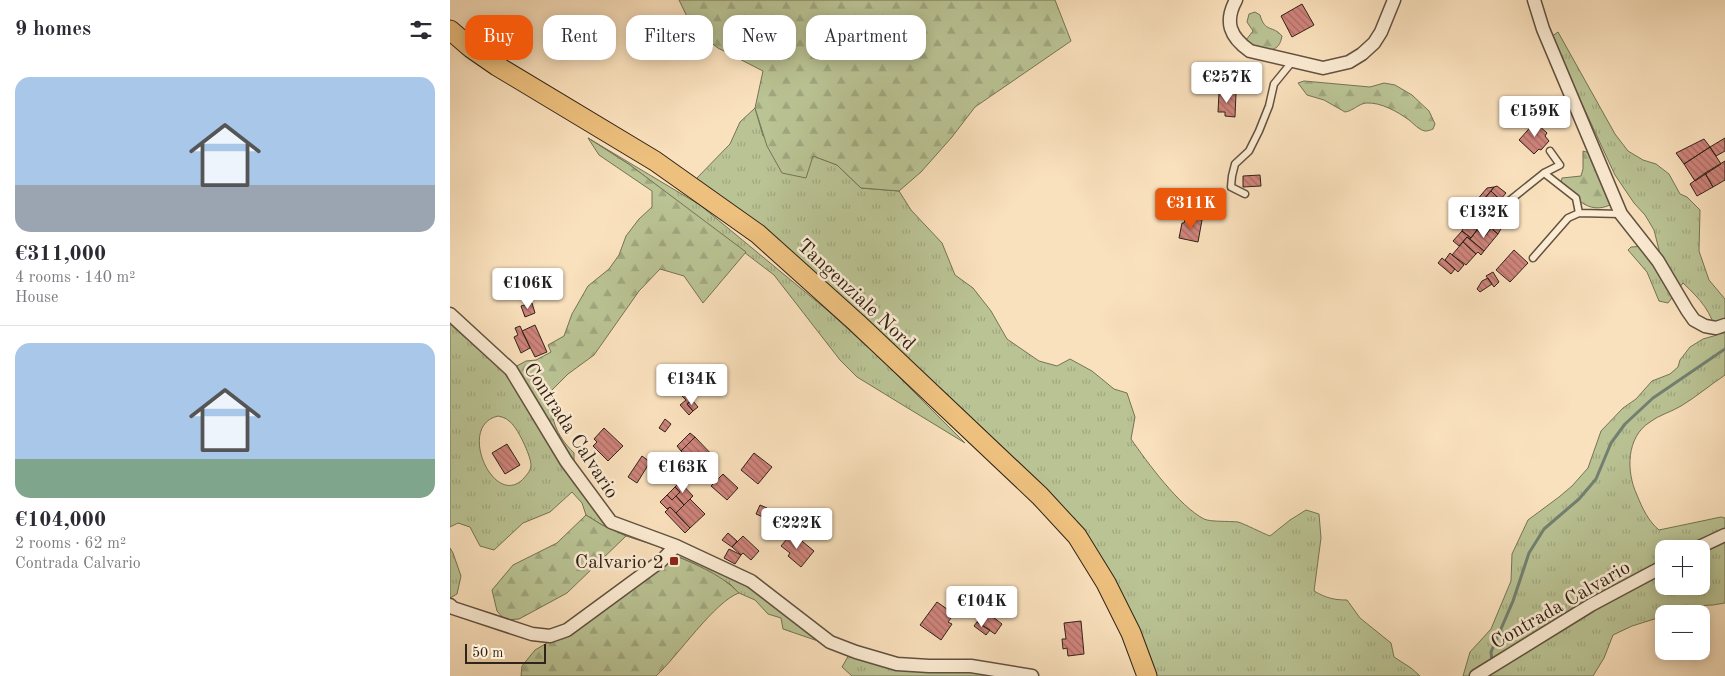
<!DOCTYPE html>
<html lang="en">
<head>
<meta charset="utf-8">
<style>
	body { margin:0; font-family:"Old Standard TT",serif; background:#f7f7f7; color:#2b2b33; height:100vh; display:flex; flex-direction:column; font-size:19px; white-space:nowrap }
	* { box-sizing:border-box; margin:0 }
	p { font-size:16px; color:#7c7c81 }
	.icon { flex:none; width:28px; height:28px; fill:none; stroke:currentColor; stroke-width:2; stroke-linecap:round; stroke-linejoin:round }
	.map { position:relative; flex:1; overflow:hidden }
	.drawer { display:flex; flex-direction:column; background:#fff; width:450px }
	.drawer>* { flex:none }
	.guide { position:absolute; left:15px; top:15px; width:475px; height:45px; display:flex; gap:10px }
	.tools { position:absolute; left:1205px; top:540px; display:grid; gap:10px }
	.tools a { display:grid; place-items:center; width:55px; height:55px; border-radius:10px; background:#fff; box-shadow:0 2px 12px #0003; font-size:25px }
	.scale { position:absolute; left:15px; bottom:12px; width:81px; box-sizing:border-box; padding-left:5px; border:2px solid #302317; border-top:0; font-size:14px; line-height:18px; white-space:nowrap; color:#302317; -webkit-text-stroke:4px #fcecd4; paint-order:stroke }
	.price { position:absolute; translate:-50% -42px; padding:0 11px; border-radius:5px; background:#fff; color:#222; font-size:16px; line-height:32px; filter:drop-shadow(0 1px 2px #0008) }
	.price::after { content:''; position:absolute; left:50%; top:30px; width:15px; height:11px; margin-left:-8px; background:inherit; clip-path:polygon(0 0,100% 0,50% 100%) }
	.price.on { background:#ea580c; color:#fff }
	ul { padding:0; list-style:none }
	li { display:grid; align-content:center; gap:10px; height:265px; padding:0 15px }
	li+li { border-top:1px solid #e1e1e2 }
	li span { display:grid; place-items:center; height:155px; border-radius:15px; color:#555 }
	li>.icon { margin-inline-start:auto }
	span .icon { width:90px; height:90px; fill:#fffc; stroke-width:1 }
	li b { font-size:21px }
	h2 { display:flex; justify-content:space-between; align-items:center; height:60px; padding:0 15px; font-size:21px }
	.chip { padding:0 18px; border-radius:15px; background:#fff; box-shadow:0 2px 12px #0003; font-size:18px; line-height:45px }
	.chip.on { background:#ea580c; color:#fff }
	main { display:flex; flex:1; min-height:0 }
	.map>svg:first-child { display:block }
	.grass { fill:url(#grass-tufts); stroke:#757356; fill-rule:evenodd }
	.forest { fill:url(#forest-firs); stroke:#757356 }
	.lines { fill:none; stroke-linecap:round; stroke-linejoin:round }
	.stream { stroke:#738071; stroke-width:3 }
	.building { fill:url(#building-back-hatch); stroke:#302317 }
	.lane-casing { stroke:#625240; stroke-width:9 }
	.street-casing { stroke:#625240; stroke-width:15 }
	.primary-casing { stroke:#302317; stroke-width:21 }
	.lane { stroke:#fcecd4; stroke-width:6 }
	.street { stroke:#fcecd4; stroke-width:12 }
	.primary { stroke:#edc07e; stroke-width:19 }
	.poi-dot { fill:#8f2418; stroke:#fcecd4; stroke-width:2 }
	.labels { text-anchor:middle; stroke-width:5; stroke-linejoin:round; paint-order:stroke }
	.street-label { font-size:20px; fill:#302317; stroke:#fcecd4 }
	.poi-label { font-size:20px; fill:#302317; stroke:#fcecd4; text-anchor:end }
</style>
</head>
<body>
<main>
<section class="drawer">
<h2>9 homes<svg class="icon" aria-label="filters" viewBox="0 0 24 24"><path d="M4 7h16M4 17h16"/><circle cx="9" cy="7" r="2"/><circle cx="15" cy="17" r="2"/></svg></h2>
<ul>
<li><span style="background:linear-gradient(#a9c7e8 70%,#9aa5b1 0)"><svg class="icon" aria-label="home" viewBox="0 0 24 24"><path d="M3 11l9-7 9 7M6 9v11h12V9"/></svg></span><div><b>€311,000</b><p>4 rooms · 140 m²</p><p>House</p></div></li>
<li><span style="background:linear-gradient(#a9c7e8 75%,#7fa58c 0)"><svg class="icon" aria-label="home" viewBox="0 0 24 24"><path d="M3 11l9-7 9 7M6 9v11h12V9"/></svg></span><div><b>€104,000</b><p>2 rooms · 62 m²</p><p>Contrada Calvario</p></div></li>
</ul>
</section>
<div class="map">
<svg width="1275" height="676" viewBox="0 0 1275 676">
	<defs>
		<pattern id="grass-tufts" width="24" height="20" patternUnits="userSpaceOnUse" patternTransform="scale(1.25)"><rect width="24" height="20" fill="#bac394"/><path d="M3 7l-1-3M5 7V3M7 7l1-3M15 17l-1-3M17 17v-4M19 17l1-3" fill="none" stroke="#a0a77f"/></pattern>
		<pattern id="forest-firs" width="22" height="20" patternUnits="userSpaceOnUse" patternTransform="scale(1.25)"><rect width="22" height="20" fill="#bac394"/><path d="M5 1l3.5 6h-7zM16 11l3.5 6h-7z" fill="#a0a77f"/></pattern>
		<pattern id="building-back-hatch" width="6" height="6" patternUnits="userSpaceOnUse" patternTransform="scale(1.25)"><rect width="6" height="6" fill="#d0847c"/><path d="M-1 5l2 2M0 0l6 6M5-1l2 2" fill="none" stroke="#a96c65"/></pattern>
	</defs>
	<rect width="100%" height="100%" fill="#fae1bd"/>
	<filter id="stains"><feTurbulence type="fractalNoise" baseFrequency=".004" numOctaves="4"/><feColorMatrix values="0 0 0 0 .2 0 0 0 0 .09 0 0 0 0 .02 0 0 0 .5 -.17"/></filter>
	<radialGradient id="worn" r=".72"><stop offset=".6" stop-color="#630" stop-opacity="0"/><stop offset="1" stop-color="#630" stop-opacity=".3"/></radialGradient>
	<!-- grass -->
	<path class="grass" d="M1108 32 1165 134 1178 151 1193 160 1206 164 1219 174 1230 194 1237 197 1250 210 1249 251 1259 280 1275 299V375C1260 385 1246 397 1231 406 1221 412 1209 415 1200 422 1176 437 1176 472 1187 495 1192 508 1199 522 1209 530L1271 517 1275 518V603L1263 605 1243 606 1214 614V616L1182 626 1163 635 1154 658 1143 676H1013L1020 652 1041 629 1061 581 1062 554 1078 520 1109 497 1122 486 1138 468 1151 431 1173 408 1186 399 1202 381 1220 374 1228 367 1230 360 1240 347 1253 339 1267 335C1261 311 1251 300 1233 283L1218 303 1209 301 1197 272 1178 250 1181 247 1196 246 1211 258 1204 230 1195 215 1184 203 1165 175 1101 37ZM1214 549H1251V586H1214Z
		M305 108 313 136 387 165 411 188 449 191 461 210 492 243 505 275 523 288 541 311 557 339 589 361 607 366 620 359 642 371 664 389 677 393 685 417 681 439C697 462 729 506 754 519 760 522 779 521 788 522 795 524 812 533 820 536L840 520 856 510 869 514 871 538 864 591C876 598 884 600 897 600L910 618 941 643 944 657 961 668 970 676H700L642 544 246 179 280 144 290 122Z
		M138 138 250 205 377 310 430 358 515 443 407 377 390 360 324 275 180 165Z
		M0 324 55 373 92 433 147 512 276 572 314 595 368 641 333 629 331 618 318 614 305 600 289 593 280 584 245 564 215 551 210 547 176 536 152 525 136 515 132 503 122 492 100 512 73 523 44 550 30 546 20 527 8 523 0 527ZM48 416C52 417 56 418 59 421 67 426 81 456 81 465 81 471 75 477 71 481 42 505 7 425 48 416Z
		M0 548 3 553 11 576 7 594 0 598Z
		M400 653 565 676H402L392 667Z"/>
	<!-- forest -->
	<path class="forest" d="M229 0H605L621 41 525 107 502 137 471 172 449 191 411 188 387 165 363 156 356 178 332 173 317 146 305 108 313 71 268 48 243 29Z
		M805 12 810 15C815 33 823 25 832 36 829 53 819 50 805 50L796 40 803 31 797 22 799 14Z
		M854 81 920 87 934 83 945 85 962 95 979 111 985 124 983 129C981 130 978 131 975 131 969 130 964 124 959 120 948 112 931 102 916 103 908 104 903 111 895 112L874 100 857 95 848 83Z
		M138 138 180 165 296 252 253 303 234 276 210 269 189 291 144 355 118 374 100 392C101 419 105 434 124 453V461L65 367 76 361 86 360 101 352 98 345 114 336 122 314 138 286 159 269 169 255 176 236 189 219 202 207V191L149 155Z
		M1133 151 1140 153 1160 198V205C1138 215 1124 197 1111 182L1112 178 1131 176 1133 169Z
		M136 515 152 525 176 536 117 593 69 619 55 620 47 611 42 590 63 565 107 543Z
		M215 551C241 563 269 572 289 593 265 601 227 657 206 676H71L72 666 85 650 97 643 114 625Z"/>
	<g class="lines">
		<!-- stream -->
		<path class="stream" d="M1042 661 1041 652 1063 601 1079 553 1094 529 1129 499 1146 479 1161 443 1175 424 1203 398 1275 349"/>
	</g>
	<!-- building -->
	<path class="building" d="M852 4 864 25 842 37 831 16Z
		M769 93H786L785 117 775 116V112H768Z
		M1085 122 1097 133 1095 136 1099 141 1091 150 1089 149 1084 154 1069 140Z
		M1275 138V151L1266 156 1260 147Z
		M1254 139 1260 147 1234 164 1226 153Z
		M1260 147 1271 164 1245 181 1234 164Z
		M1275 161V180L1263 187 1255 173Z
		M1255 173 1263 187 1247 196 1240 184Z
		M810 175 811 186 793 187V176Z
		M1047 186 1056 193 1050 200 1041 191 1044 187Z
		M1044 187 1030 204 1026 201 1037 188Z
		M1041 191 1055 204 1044 216 1030 204Z
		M1026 201 1036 209 1022 224 1017 218Z
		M1036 209 1044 216 1037 225 1029 217Z
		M1063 210 1065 214 1052 227 1048 234 1043 230Z
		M736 217 752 220 748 242 729 238 732 223H734Z
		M1017 218 1027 230 1021 238 1012 231Z
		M1034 222 1041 228 1035 236 1027 230Z
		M1041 228 1048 234 1034 251 1020 239 1027 230 1035 236Z
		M1012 231 1021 238 1020 239 1017 237 1009 246 1003 241Z
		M1017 237 1034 251 1031 255 1028 252 1026 254 1013 242Z
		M1013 242 1026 254 1016 265 1002 255Z
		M1064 250 1078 263 1060 282 1046 270Z
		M1000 253 1014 265 1008 272 995 260Z
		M992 258 1005 269 1001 274 988 263Z
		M1043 272 1049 282 1044 287 1036 276Z
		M1038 278 1042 284 1030 292 1027 289 1032 281Z
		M82 303 85 313 75 317 71 306Z
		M85 325 97 352 85 357 72 331Z
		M70 326 80 348 71 353 64 337 68 335 65 328Z
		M234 391 242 400 237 404 243 411 239 415 230 405 236 400 231 395Z
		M242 400 248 407 243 411 237 404Z
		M215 419 221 424 215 432 209 428Z
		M154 428 173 446 158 461 143 446 147 442 144 439Z
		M240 433 245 437 231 451 227 446Z
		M245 437 265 458 251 472 231 451Z
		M57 444 70 465 55 474 42 453Z
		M304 453 322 467 308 484 291 470Z
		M192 456 200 462 187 483 178 477Z
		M273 474 288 488 277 500 261 486Z
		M230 482 243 496 234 505 226 496 230 492 225 487Z
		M225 487 230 492 222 500 217 495Z
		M217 495 222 500 226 496 234 505 226 513 220 507 217 509 210 502Z
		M240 499 255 514 240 528 226 513Z
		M310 505 317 508 313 517 306 514Z
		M220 507 240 528 235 533 215 512Z
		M278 533 287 541 282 547 272 540Z
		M342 533 364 551 351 567 338 556 340 553 331 546Z
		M293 536 309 551 301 560 293 553 291 555 282 547Z
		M279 549 291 555 285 564 274 558Z
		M487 602 504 614 498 622 502 624 491 640 470 625Z
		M541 602 550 608 543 617 552 624 545 634 527 622Z
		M631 621 634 654 618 656 617 648 613 649 612 639H616L614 623Z
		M527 622 540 630 536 635 524 626Z"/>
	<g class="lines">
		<!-- lane casing -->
		<g class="lane-casing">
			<path id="lane" d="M1094 173 1110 165 1100 151
				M795 194 781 187 782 176 785 164 799 151 809 131 819 106 824 84 842 62
				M1059 201 1094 173 1126 198 1129 213
				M1083 258 1118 218 1129 213 1171 214"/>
		</g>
		<!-- street casing -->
		<g class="street-casing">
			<path id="street" d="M786 0C774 22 780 37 800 51L873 68 899 62 912 54 924 43 931 32 944 0
				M1084 0 1093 29 1171 214 1208 261 1237 310 1244 320 1255 326 1266 328 1275 325
				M0 314 61 370 116 461 161 522 226 546 301 581 380 642 406 652 447 664 479 666H521L582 676
				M1245 549 1275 535
				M0 605 3 608 82 634 100 636 117 630 211 561 226 546
				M1026 676 1141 605 1214 566"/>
		</g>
		<!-- primary casing -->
		<g class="primary-casing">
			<path id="primary" d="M0 30 21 48 47 66 205 161 308 234 407 323 590 496 627 536 656 583 681 633 697 676"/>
		</g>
		<!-- lane -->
		<use href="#lane" class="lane"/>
		<!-- street -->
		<use href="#street" class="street"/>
		<!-- primary -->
		<use href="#primary" class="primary"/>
	</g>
	<!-- markers -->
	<rect class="poi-dot" x="219" y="556" width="10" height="10" rx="2.5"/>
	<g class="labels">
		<!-- street labels -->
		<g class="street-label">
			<text transform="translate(407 294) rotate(43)" y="7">Tangenziale Nord</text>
			<text transform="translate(122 430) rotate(57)" y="7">Contrada Calvario</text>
			<text transform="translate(1110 604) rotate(-30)" y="7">Contrada Calvario</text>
		</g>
		<!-- poi labels -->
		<g class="poi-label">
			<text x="214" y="568">Calvario 2</text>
		</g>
	</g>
	<rect width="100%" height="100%" filter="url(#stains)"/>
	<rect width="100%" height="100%" fill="url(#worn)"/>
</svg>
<div class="tools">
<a>+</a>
<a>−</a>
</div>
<div class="scale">50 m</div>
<b class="price" style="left:777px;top:104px">€257K</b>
<b class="price" style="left:1085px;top:138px">€159K</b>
<b class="price on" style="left:741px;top:230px">€311K</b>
<b class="price" style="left:1034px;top:239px">€132K</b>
<b class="price" style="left:78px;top:310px">€106K</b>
<b class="price" style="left:242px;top:406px">€134K</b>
<b class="price" style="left:233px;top:494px">€163K</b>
<b class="price" style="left:347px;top:550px">€222K</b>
<b class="price" style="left:532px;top:628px">€104K</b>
<div class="guide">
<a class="chip on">Buy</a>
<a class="chip">Rent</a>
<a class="chip">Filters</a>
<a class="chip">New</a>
<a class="chip">Apartment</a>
</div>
</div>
</main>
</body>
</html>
